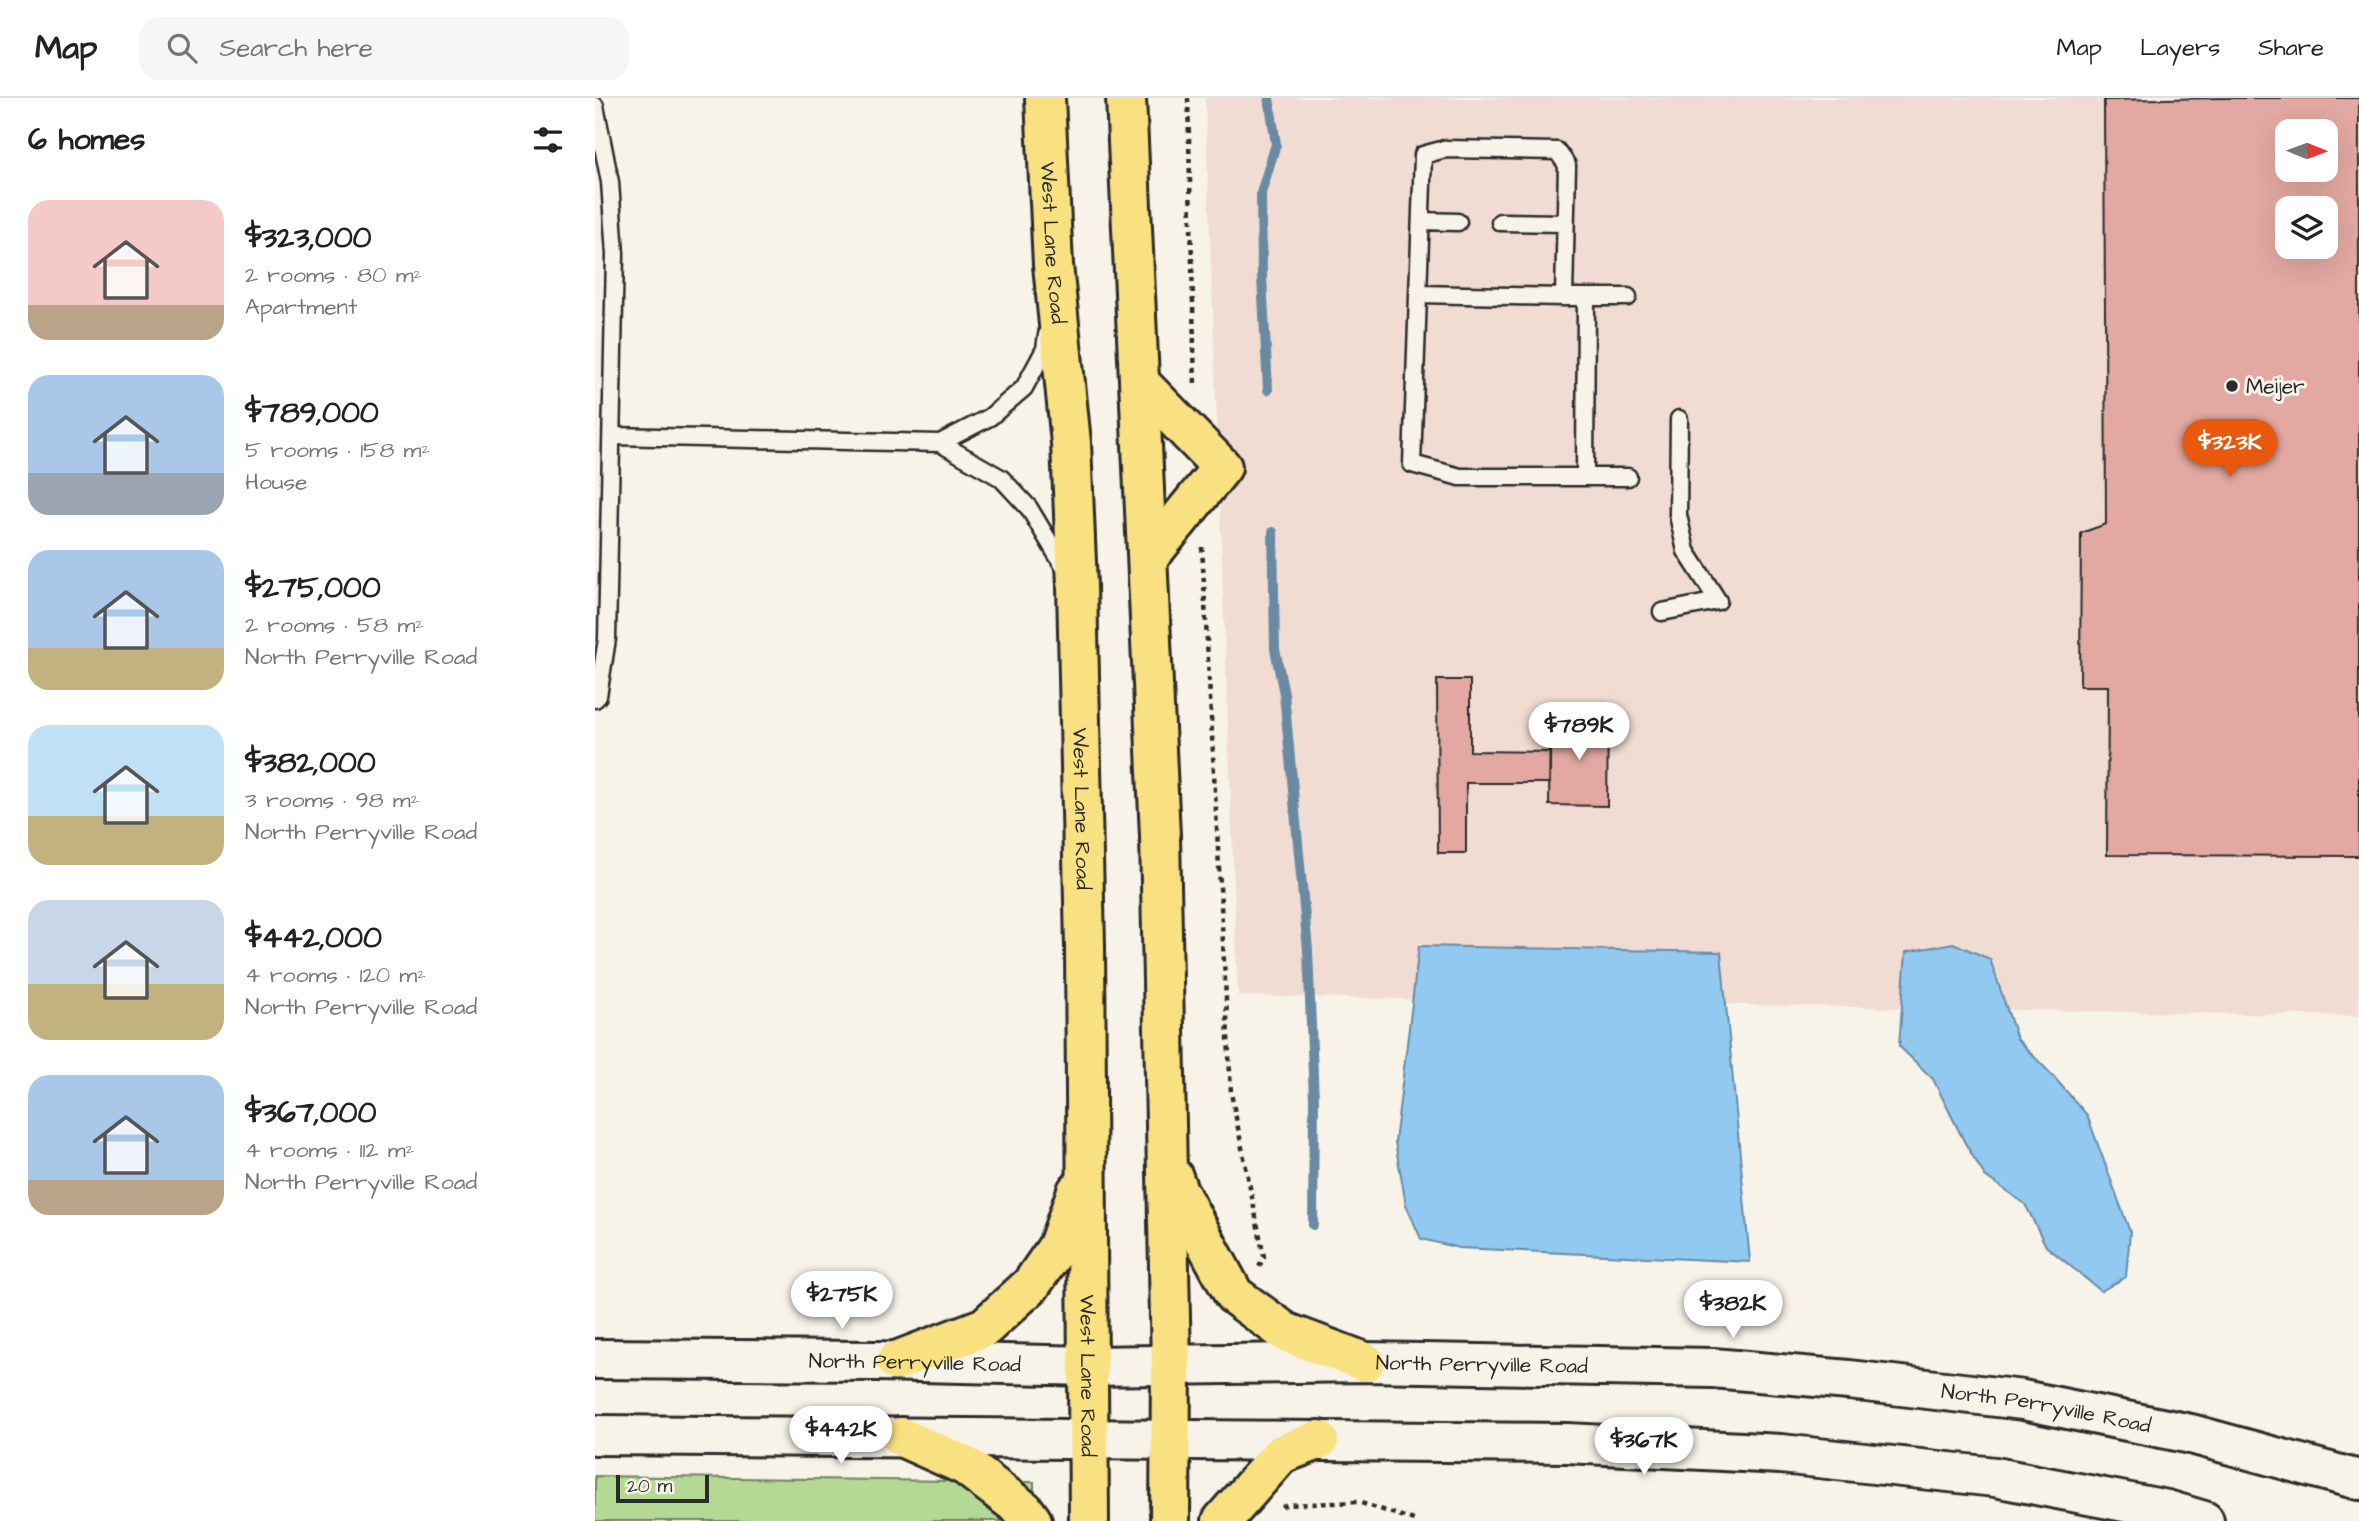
<!DOCTYPE html>
<html lang="en">
<head>
<meta charset="utf-8">
<style>
	body { margin:0; font-family:"Architects Daughter",sans-serif; background:#f6f6f6; color:#222; height:100vh; display:flex; flex-direction:column; font-size:26px; white-space:nowrap }
	* { box-sizing:border-box; margin:0 }
	p { font-size:23px; color:#767676 }
	.icon { flex:none; width:38px; height:38px; fill:none; stroke:currentColor; stroke-width:2; stroke-linecap:round; stroke-linejoin:round }
	.map { position:relative; flex:1; overflow:hidden }
	.details { display:flex; flex-direction:column; background:#fff; width:595px }
	.details>* { flex:none }
	.needle { width:46px; rotate:91deg }
	.controls { position:absolute; left:1680px; top:21px; display:grid; gap:14px }
	.controls a { display:grid; place-items:center; width:63px; height:63px; border-radius:14px; background:#fff; box-shadow:0 7px 28px #0002; font-size:35px }
	.scale { position:absolute; left:21px; bottom:18px; width:93px; box-sizing:border-box; padding-left:7px; border:4px solid #2b2b2b; border-top:0; font-size:19px; line-height:24px; white-space:nowrap; color:#2b2b2b; -webkit-text-stroke:5px #f7f3e8; paint-order:stroke }
	.price { position:absolute; translate:-50% -60px; padding:0 16px; border-radius:24px; background:#fff; color:#222; font-size:23px; line-height:46px; filter:drop-shadow(0 2px 4px #0008) }
	.price::after { content:''; position:absolute; left:50%; top:42px; width:21px; height:16px; margin-left:-10px; background:inherit; clip-path:polygon(0 0,100% 0,50% 100%) }
	.price.active { background:#ea580c; color:#fff }
	ul { padding:0; list-style:none }
	li { display:flex; align-items:center; gap:21px; height:175px; padding:0 28px }
	li span { display:grid; place-items:center; flex:none; width:196px; height:140px; border-radius:21px; color:#555 }
	li>.icon { margin-inline-start:auto }
	span .icon { width:84px; height:84px; fill:#fffc; stroke-width:1 }
	li b { font-size:30px }
	h2 { display:flex; justify-content:space-between; align-items:center; height:84px; padding:0 28px; font-size:30px }
	header { display:flex; align-items:center; gap:42px; box-sizing:border-box; height:98px; padding:0 35px; background:#fff; border-bottom:2px solid #e0e0e0 }
	header strong { font-size:33px }
	nav { display:flex; gap:38px; margin-inline-start:auto; font-size:24px }
	.search { width:490px; height:63px; background:#f6f6f6; display:flex; align-items:center; gap:18px; box-sizing:border-box; padding:0 24px; border-radius:21px; color:#767676; font-size:26px }
	main { display:flex; flex:1; min-height:0 }
	.map>svg:first-child { display:block }
	.built { fill:#f1dcd3; fill-rule:evenodd }
	.green { fill:#b3d995; stroke:#6f8260; stroke-width:2 }
	.water { fill:#92c9f1; stroke:#698aa2; stroke-width:2 }
	.lines { fill:none; stroke-linecap:round; stroke-linejoin:round }
	.stream { stroke:#698aa2; stroke-width:10 }
	.building { fill:#e2a8a1; stroke:#2b2b2b; stroke-width:2; fill-rule:evenodd }
	.lane-casing { stroke:#2b2b2b; stroke-width:21 }
	.secondary-casing { stroke:#2b2b2b; stroke-width:44 }
	.primary-casing { stroke:#2b2b2b; stroke-width:44 }
	.path { stroke:#2b2b2b; stroke-width:4.5; stroke-dasharray:5 5; stroke-linecap:butt }
	.lane { stroke:#f7f3e8; stroke-width:16 }
	.secondary { stroke:#f7f3e8; stroke-width:38 }
	.primary { stroke:#f9e181; stroke-width:38 }
	.poi-dot { fill:#2b2b2b; stroke:#f7f3e8; stroke-width:2.5 }
	.labels { text-anchor:middle; stroke-width:6; stroke-linejoin:round; paint-order:stroke }
	.street-label { font-size:21px; fill:#2b2b2b; stroke:#f7f3e8 }
	.poi-label { font-size:21px; fill:#2b2b2b; stroke:#f7f3e8; text-anchor:start }
</style>
</head>
<body>
<header>
<strong>Map</strong>
<div class="search"><svg class="icon" aria-label="search" viewBox="0 0 24 24"><circle cx="10" cy="10" r="6"/><path d="M15 15l6 6"/></svg>Search here</div>
<nav><a>Map</a><a>Layers</a><a>Share</a></nav>
</header>
<main>
<section class="details">
<h2>6 homes<svg class="icon" aria-label="filters" viewBox="0 0 24 24"><path d="M4 7h16M4 17h16"/><circle cx="9" cy="7" r="2"/><circle cx="15" cy="17" r="2"/></svg></h2>
<ul>
<li><span style="background:linear-gradient(#f6c9c9 75%,#b9a48a 0)"><svg class="icon" aria-label="home" viewBox="0 0 24 24"><path d="M3 11l9-7 9 7M6 9v11h12V9"/></svg></span><div><b>$323,000</b><p>2 rooms · 80 m²</p><p>Apartment</p></div></li>
<li><span style="background:linear-gradient(#a9c7e8 70%,#9aa5b1 0)"><svg class="icon" aria-label="home" viewBox="0 0 24 24"><path d="M3 11l9-7 9 7M6 9v11h12V9"/></svg></span><div><b>$789,000</b><p>5 rooms · 158 m²</p><p>House</p></div></li>
<li><span style="background:linear-gradient(#a9c7e8 70%,#c2b280 0)"><svg class="icon" aria-label="home" viewBox="0 0 24 24"><path d="M3 11l9-7 9 7M6 9v11h12V9"/></svg></span><div><b>$275,000</b><p>2 rooms · 58 m²</p><p>North Perryville Road</p></div></li>
<li><span style="background:linear-gradient(#bfe0f5 65%,#c2b280 0)"><svg class="icon" aria-label="home" viewBox="0 0 24 24"><path d="M3 11l9-7 9 7M6 9v11h12V9"/></svg></span><div><b>$382,000</b><p>3 rooms · 98 m²</p><p>North Perryville Road</p></div></li>
<li><span style="background:linear-gradient(#c9d6e8 60%,#c2b280 0)"><svg class="icon" aria-label="home" viewBox="0 0 24 24"><path d="M3 11l9-7 9 7M6 9v11h12V9"/></svg></span><div><b>$442,000</b><p>4 rooms · 120 m²</p><p>North Perryville Road</p></div></li>
<li><span style="background:linear-gradient(#a9c7e8 75%,#b9a48a 0)"><svg class="icon" aria-label="home" viewBox="0 0 24 24"><path d="M3 11l9-7 9 7M6 9v11h12V9"/></svg></span><div><b>$367,000</b><p>4 rooms · 112 m²</p><p>North Perryville Road</p></div></li>
</ul>
</section>
<div class="map">
<svg width="1764" height="1423" viewBox="0 0 1764 1423">
	<rect width="100%" height="100%" fill="#f7f3e8"/>
	<filter id="ink" filterUnits="userSpaceOnUse"><feTurbulence type="fractalNoise" baseFrequency=".0143" numOctaves="2"/><feDisplacementMap in="SourceGraphic" scale="14" xChannelSelector="R" yChannelSelector="G"/><feConvolveMatrix kernelMatrix="1 2 1 2 8 2 1 2 1" color-interpolation-filters="sRGB"/></filter>
	<g filter="url(#ink)">
		<!-- built -->
		<path class="built" d="M610 0H1764V918L643 898ZM1692 33H1731V72H1692ZM1692 110H1731V149H1692Z"/>
		<!-- green -->
		<path class="green" d="M0 1378 439 1384V1423H0Z"/>
		<!-- water -->
		<path class="water" d="M1358 845 1395 861 1422 941 1458 978 1492 1017 1535 1134 1531 1179 1506 1193 1451 1148 1430 1106 1390 1078 1370 1045 1338 981 1304 948 1311 854Z
			M824 848 1126 854 1155 1164 864 1150 826 1141 811 1107 800 1044Z"/>
		<g class="lines">
			<!-- stream -->
			<path class="stream" d="M673 292 667 179 666 95 681 46 674 0
				M678 434 680 551 689 596 713 852 719 1002 718 1127"/>
		</g>
		<!-- building -->
		<path class="building" d="M1626 0H1764V758L1512 757 1513 588H1485L1486 435 1511 426 1509 2ZM1692 33H1731V72H1692ZM1692 110H1731V149H1692Z
			M842 582H875V653L955 654V685H871V755H843Z
			M955 619 1013 620 1012 708 954 707Z"/>
		<g class="lines">
			<!-- lane casing -->
			<g class="lane-casing">
				<path id="lane" d="M0 8 15 84 20 156 12 541 3 598 0 601
					M826 123 863 124
					M905 124 970 125
					M823 196 969 199
					M17 338 345 345 395 319 429 290 450 251 452 237
					M345 345 406 380 434 410 471 472
					M990 379 991 199
					M1033 379H865L817 366 828 57 850 51 962 53 972 67 969 199H1033
					M1067 514 1123 503 1091 453 1083 417 1084 321"/>
			</g>
			<!-- secondary casing -->
			<g class="secondary-casing">
				<g id="secondary">
					<path id="s1" d="M0 1261 281 1263 494 1268 770 1264 1118 1270 1254 1282 1428 1302 1596 1336 1764 1382"/>
					<path d="M0 1337 972 1345 1186 1356 1400 1379 1572 1412 1609 1423"/>
				</g>
			</g>
			<!-- primary casing -->
			<g class="primary-casing">
				<g id="primary">
					<path id="s2" d="M450 0 458 167 476 345 482 488 490 848 494 1423"/>
					<path d="M531 0 565 738 576 1267 575 1423"/>
					<path d="M545 285 627 369 553 460"/>
					<path d="M578 1079 583 1093 639 1197 690 1234 770 1264"/>
					<path d="M301 1263 390 1229 436 1187 463 1148 482 1093"/>
					<path d="M306 1339 371 1368 429 1412 437 1423"/>
					<path d="M627 1423 686 1356 724 1342"/>
				</g>
			</g>
			<!-- path -->
			<path class="path" d="M593 0 600 290
				M607 449 636 995 669 1159 664 1169
				M687 1409 692 1407 763 1404 822 1423"/>
			<!-- lane -->
			<use href="#lane" class="lane"/>
			<!-- secondary -->
			<use href="#secondary" class="secondary"/>
			<!-- primary -->
			<use href="#primary" class="primary"/>
		</g>
	</g>
	<!-- markers -->
	<circle class="poi-dot" cx="1637" cy="288" r="7"/>
	<g class="labels">
		<!-- street labels -->
		<g class="street-label">
			<text dy="7" stroke="none"><textPath href="#s2" startOffset="145">West Lane Road</textPath></text>
			<text dy="7" stroke="none"><textPath href="#s2" startOffset="712">West Lane Road</textPath></text>
			<text dy="7" stroke="none"><textPath href="#s1" startOffset="320">North Perryville Road</textPath></text>
			<text dy="7" stroke="none"><textPath href="#s1" startOffset="887">North Perryville Road</textPath></text>
			<text dy="7" stroke="none"><textPath href="#s2" startOffset="1279">West Lane Road</textPath></text>
			<text dy="7" stroke="none"><textPath href="#s1" startOffset="1454">North Perryville Road</textPath></text>
		</g>
		<!-- poi labels -->
		<g class="poi-label">
			<text x="1651" y="295">Meijer</text>
		</g>
	</g>
</svg>
<div class="controls">
<a><svg class="needle" viewBox="-14 -14 28 28"><path d="M0-13l5 13h-10z" fill="#e53935"/><path d="M0 13l5-13h-10z" fill="#767676"/></svg></a>
<a><svg class="icon" aria-label="layers" viewBox="0 0 24 24"><path d="M12 4l9 5-9 5-9-5zM3 14l9 5 9-5"/></svg></a>
</div>
<div class="scale">20 m</div>
<b class="price active" style="left:1635px;top:381px">$323K</b>
<b class="price" style="left:984px;top:664px">$789K</b>
<b class="price" style="left:247px;top:1233px">$275K</b>
<b class="price" style="left:1138px;top:1242px">$382K</b>
<b class="price" style="left:246px;top:1368px">$442K</b>
<b class="price" style="left:1049px;top:1379px">$367K</b>
</div>
</main>
</body>
</html>
